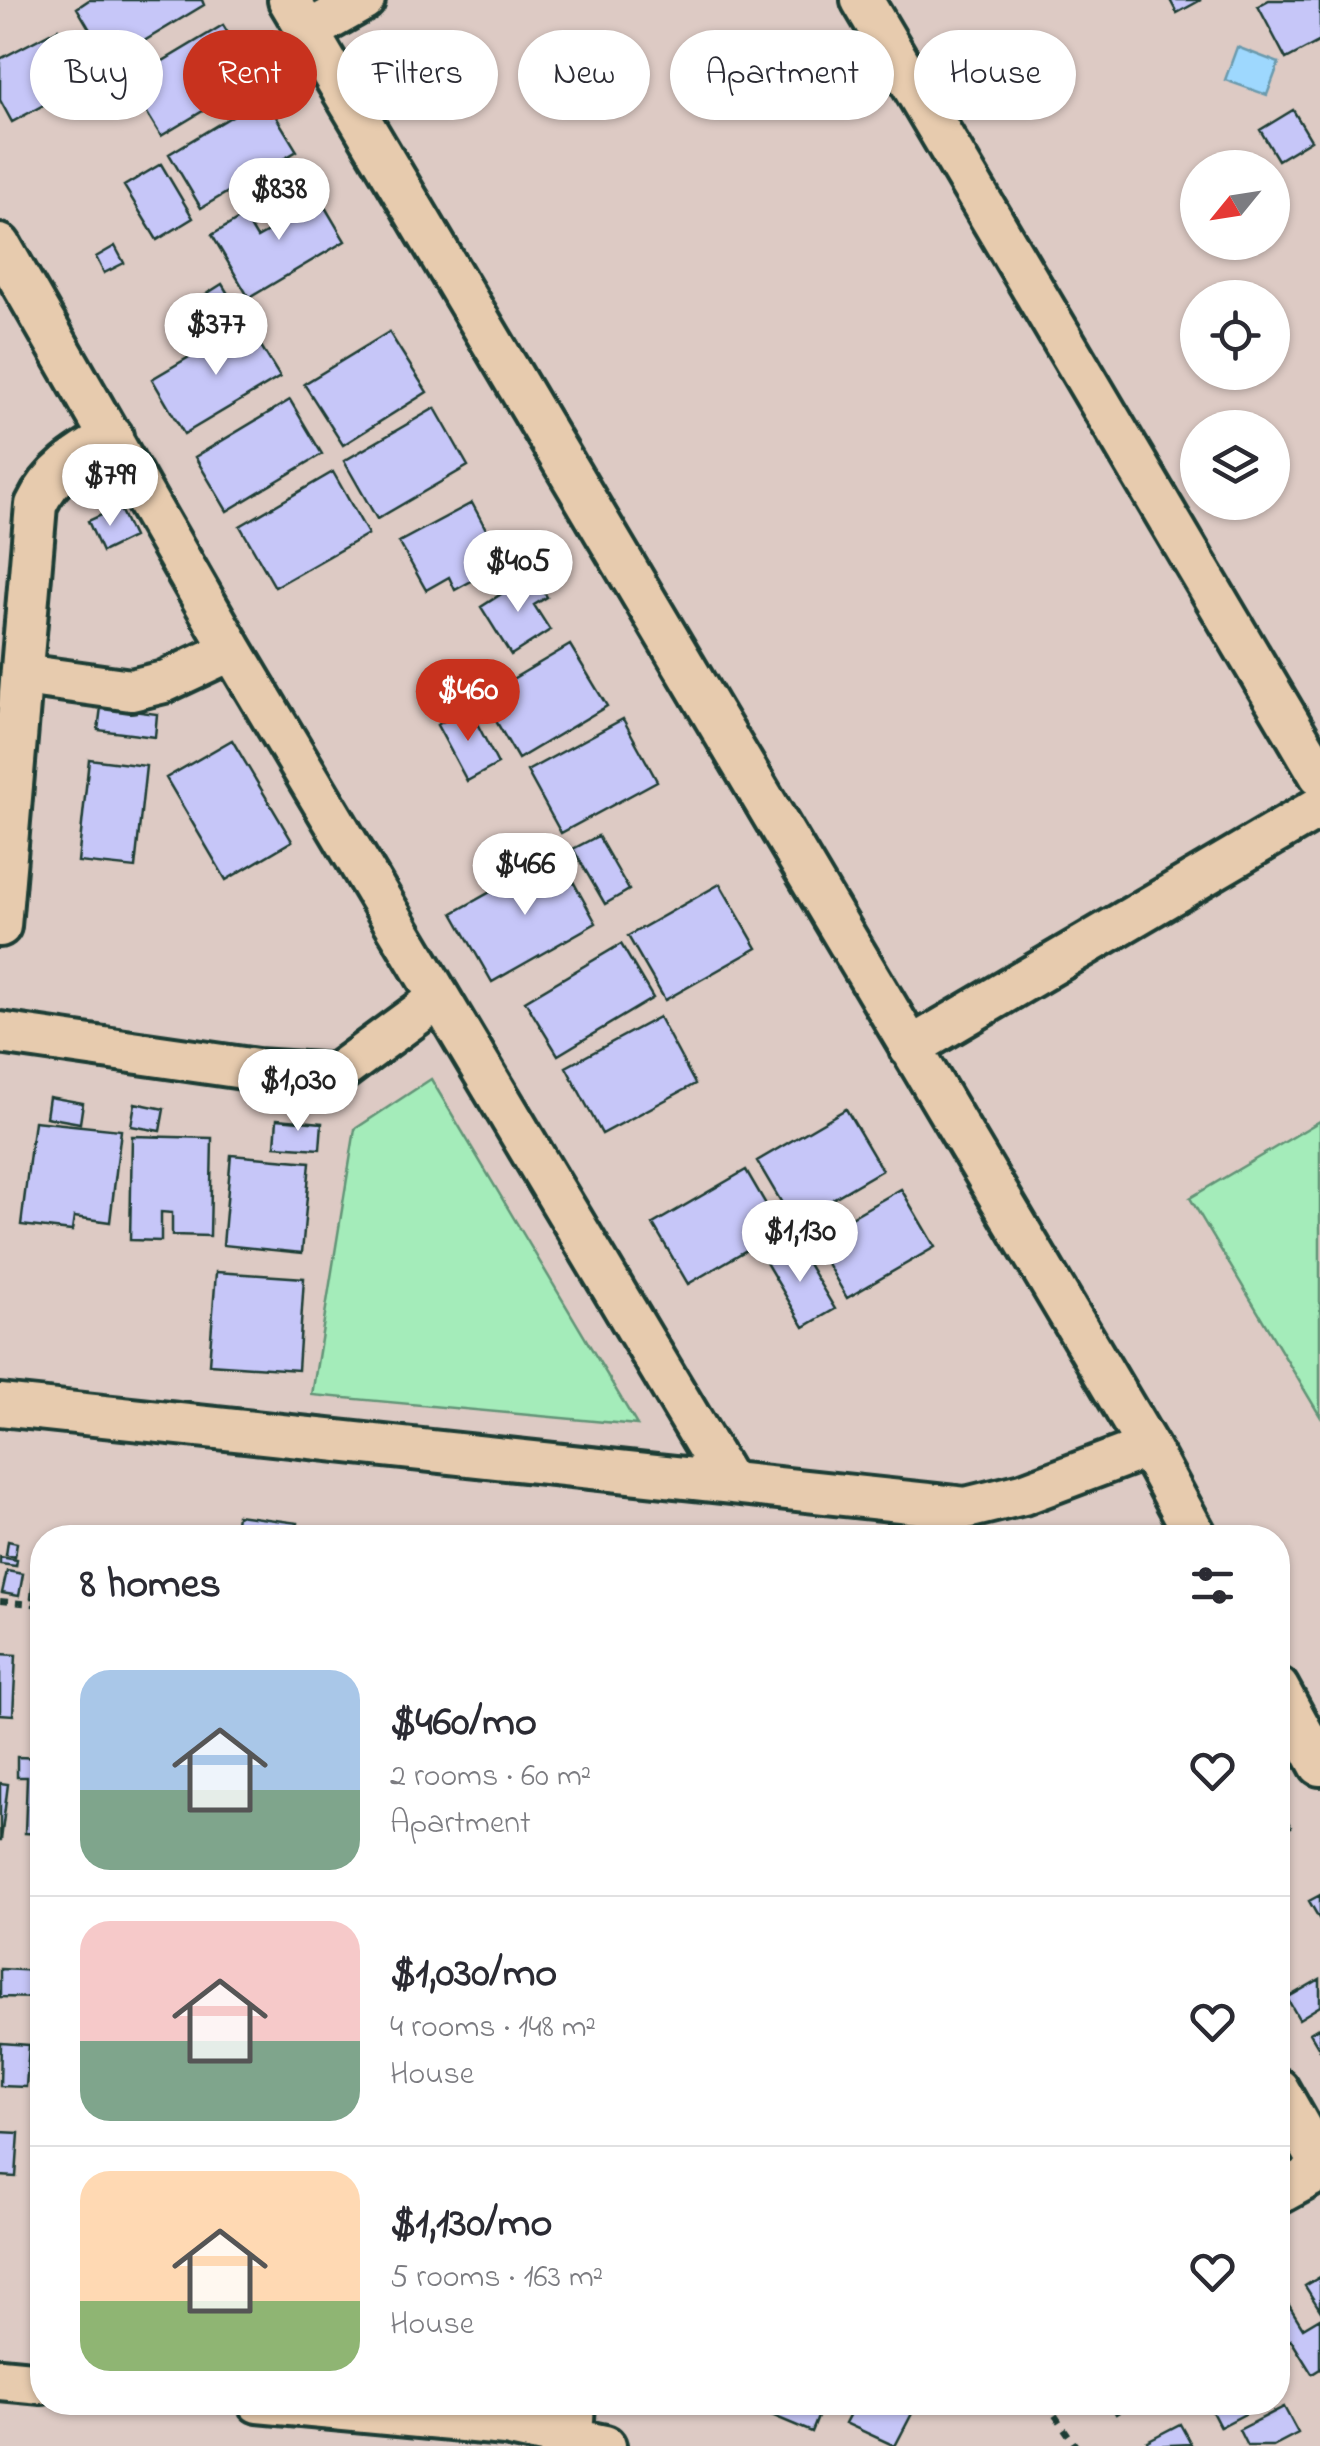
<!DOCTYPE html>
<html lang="en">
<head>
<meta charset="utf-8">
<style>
	body { margin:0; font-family:"Indie Flower",sans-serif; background:#f7f7f7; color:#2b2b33; height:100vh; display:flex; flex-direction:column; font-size:38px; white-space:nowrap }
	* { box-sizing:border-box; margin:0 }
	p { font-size:32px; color:#7c7c81 }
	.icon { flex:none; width:55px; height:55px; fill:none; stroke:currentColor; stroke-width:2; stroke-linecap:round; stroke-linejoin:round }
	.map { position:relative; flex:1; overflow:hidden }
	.sheet { position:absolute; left:30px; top:1525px; width:1260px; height:890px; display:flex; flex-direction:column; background:#fff; border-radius:40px; box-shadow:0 2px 8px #0004 }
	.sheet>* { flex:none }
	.guide { position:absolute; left:30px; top:30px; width:1260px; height:90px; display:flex; gap:20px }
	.needle { width:65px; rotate:240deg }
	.fabs { position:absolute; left:1180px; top:150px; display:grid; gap:20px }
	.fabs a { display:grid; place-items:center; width:110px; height:110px; border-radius:50%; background:#fff; box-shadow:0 2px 8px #0004; font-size:50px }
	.price { position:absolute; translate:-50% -85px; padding:0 22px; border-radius:35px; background:#fff; color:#222; font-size:32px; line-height:65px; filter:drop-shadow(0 2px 5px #0008) }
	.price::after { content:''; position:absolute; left:50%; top:60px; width:30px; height:22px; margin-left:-15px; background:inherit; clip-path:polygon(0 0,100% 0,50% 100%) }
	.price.current { background:#c8321e; color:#fff }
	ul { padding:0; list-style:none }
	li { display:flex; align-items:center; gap:30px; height:250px; padding:0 50px }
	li+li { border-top:2px solid #e1e1e2 }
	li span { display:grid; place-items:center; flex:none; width:280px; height:200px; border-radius:30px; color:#555 }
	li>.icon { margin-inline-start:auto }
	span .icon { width:120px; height:120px; fill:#fffc; stroke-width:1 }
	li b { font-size:42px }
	h2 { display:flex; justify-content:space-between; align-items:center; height:120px; padding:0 50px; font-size:42px }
	.pill { padding:0 35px; border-radius:45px; background:#fff; box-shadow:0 2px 8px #0004; font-size:35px; line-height:90px }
	.pill.current { background:#c8321e; color:#fff }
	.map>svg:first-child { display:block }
	.green { fill:#a4ecba; stroke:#629477; stroke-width:2.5 }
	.water { fill:#9ed8fe; stroke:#6b9aad; stroke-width:2.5 }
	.building { fill:#c6c6f8; stroke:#1f3d34; stroke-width:2.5 }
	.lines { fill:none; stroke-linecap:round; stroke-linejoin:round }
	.minor-casing { stroke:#1f3d34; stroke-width:48 }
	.path { stroke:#1f3d34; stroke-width:6; stroke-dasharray:8 8; stroke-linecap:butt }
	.minor { stroke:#e7cbae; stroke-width:40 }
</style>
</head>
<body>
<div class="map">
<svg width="1320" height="2446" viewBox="0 0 1320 2446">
	<rect width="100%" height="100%" fill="#ddcac4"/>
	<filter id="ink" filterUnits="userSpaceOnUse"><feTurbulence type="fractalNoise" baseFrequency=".01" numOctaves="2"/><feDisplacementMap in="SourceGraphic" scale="20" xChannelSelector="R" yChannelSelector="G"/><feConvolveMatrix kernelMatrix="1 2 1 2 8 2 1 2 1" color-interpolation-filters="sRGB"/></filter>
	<g filter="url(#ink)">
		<!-- green -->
		<path class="green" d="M431 1079 637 1425 312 1395 355 1129Z
			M1320 1121V1416L1190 1198Z"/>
		<!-- water -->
		<path class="water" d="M1237 47 1279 63 1267 95 1225 80Z"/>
		<!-- building -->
		<path class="building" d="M89 0H202L204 5 109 62 77 8Z
			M1170 0H1201L1177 13Z
			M1269 0H1320V41L1286 59 1258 6Z
			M223 25 256 79 161 136 128 82Z
			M58 29 86 82 12 122 0 100V59Z
			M264 97 297 151 201 208 169 154Z
			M1293 110 1311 140 1278 160 1260 130Z
			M161 164 193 218 157 240 124 186Z
			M307 188 317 205 322 202 345 241 249 298 212 235 244 216 257 238 282 224 273 209Z
			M115 246 124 263 104 273 96 257Z
			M222 284 236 307 203 327 189 305Z
			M247 323 280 377 184 434 152 379Z
			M389 332 427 392 343 445 304 384Z
			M290 400 322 454 227 511 195 457Z
			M435 408 468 466 377 519 344 461Z
			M333 472 368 534 275 587 240 526Z
			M472 503 495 546 475 557 484 574 455 590 449 577 426 590 399 542Z
			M119 507 133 537 102 552 88 521Z
			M535 578 547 597 534 605 550 630 511 655 481 607 520 582 523 586Z
			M570 645 607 706 518 759 482 697Z
			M101 707 157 714 155 737 98 730Z
			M469 708 498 764 467 781 437 725Z
			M623 719 657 781 561 833 527 771Z
			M232 740 292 841 226 880 166 778Z
			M89 759 146 766 135 868 78 862Z
			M598 836 629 890 605 904 573 849Z
			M558 854 596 923 492 982 453 913Z
			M720 884 757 948 665 1000 628 936Z
			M621 944 653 998 558 1055 525 1001Z
			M659 1017 695 1084 602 1134 566 1067Z
			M49 1097 83 1103 80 1123 46 1117Z
			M135 1103 164 1109 160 1131 131 1126Z
			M846 1109 882 1170 793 1222 757 1161Z
			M277 1119 322 1123 320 1149 275 1146Z
			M34 1121 121 1130 110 1222 74 1217 72 1231 21 1225Z
			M132 1136 212 1138 210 1236 172 1235V1213L161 1212V1241L130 1240Z
			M231 1155 310 1162 302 1253 223 1245Z
			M746 1170 781 1230 688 1284 653 1224Z
			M901 1189 935 1247 847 1298 813 1239Z
			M795 1242 835 1309 804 1327 765 1261Z
			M216 1272 304 1278 298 1370 209 1364Z
			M237 1515 298 1523 296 1538H234Z
			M8 1541 17 1543 15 1557 6 1555Z
			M0 1557 17 1560 16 1566 0 1564Z
			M7 1571 23 1574 19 1596 2 1593Z
			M34 1571 42 1572V1599L31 1598Z
			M0 1654 16 1655 13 1715 0 1714Z
			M17 1757 42 1758V1834L25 1833 27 1777H17Z
			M0 1783 8 1784 1 1840H0Z
			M1282 1811 1291 1827 1278 1835V1813Z
			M1320 1895V1920L1309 1901Z
			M0 1969 41 1971V1998L0 1997Z
			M1320 1979V2006L1299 2019 1287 1998Z
			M1320 2027V2050L1310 2033Z
			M1 2043 29 2045 26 2087 0 2086Z
			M0 2132 19 2133 16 2177 0 2176Z
			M1320 2277V2310L1305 2286Z
			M1282 2294 1303 2328 1320 2318V2369L1312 2374 1291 2340 1285 2343 1278 2331V2296Z
			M751 2402H824L812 2432 750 2406Z
			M856 2402H918L895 2446 845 2423Z
			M1109 2402H1135L1116 2414Z
			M1207 2402H1268L1220 2427Z
			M1284 2407 1298 2433 1273 2446H1247L1239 2430Z
			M1180 2424 1191 2444 1149 2446 1147 2441Z"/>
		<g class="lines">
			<!-- minor casing -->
			<g class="minor-casing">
				<path id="minor" d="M289 0 1148 1447 1197 1538
					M862 0 1320 775
					M307 32 364 0
					M0 245 232 650 727 1480
					M23 675 131 690 164 682 232 650
					M0 926 36 505C52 471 80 455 112 436
					M0 1033 257 1070 335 1075 438 999
					M910 1048 1320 807
					M0 1405 966 1508 1023 1494 1148 1447
					M1278 1688 1320 1765
					M1278 2089 1320 2163
					M1278 2194 1320 2171
					M0 2379 42 2383
					M258 2402 505 2425 605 2446
					M572 2438 574 2402"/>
			</g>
			<!-- path -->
			<path class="path" d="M0 1601 42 1605
				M1046 2402 1076 2446"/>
			<!-- minor -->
			<use href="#minor" class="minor"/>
		</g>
	</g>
</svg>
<div class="fabs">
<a><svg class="needle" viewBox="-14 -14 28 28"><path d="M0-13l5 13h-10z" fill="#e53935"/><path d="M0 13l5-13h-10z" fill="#7c7c81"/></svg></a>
<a><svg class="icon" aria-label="locate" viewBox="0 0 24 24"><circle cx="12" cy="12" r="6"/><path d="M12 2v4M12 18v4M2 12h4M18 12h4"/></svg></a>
<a><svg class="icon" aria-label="layers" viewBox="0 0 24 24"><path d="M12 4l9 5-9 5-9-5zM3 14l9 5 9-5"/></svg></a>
</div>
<b class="price" style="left:279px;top:243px">$838</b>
<b class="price" style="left:216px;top:378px">$377</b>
<b class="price" style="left:110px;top:529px">$799</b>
<b class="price" style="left:518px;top:615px">$405</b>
<b class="price current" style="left:468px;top:744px">$460</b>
<b class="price" style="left:525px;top:918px">$466</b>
<b class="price" style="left:298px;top:1134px">$1,030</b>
<b class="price" style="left:800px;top:1285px">$1,130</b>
<div class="guide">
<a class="pill">Buy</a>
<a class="pill current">Rent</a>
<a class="pill">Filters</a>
<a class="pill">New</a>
<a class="pill">Apartment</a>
<a class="pill">House</a>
</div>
<section class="sheet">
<h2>8 homes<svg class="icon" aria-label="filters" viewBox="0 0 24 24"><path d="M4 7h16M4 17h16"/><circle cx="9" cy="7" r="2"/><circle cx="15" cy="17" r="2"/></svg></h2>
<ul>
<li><span style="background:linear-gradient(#a9c7e8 60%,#7fa58c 0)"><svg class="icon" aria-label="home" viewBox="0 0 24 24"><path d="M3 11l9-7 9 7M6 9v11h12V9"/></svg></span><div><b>$460/mo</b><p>2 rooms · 60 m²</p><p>Apartment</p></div><svg class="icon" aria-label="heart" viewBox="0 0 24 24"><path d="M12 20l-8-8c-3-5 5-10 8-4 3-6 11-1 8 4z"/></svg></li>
<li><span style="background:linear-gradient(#f6c9c9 60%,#7fa58c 0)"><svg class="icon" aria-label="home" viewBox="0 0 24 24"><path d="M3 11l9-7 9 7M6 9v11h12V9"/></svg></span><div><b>$1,030/mo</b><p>4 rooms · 148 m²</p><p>House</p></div><svg class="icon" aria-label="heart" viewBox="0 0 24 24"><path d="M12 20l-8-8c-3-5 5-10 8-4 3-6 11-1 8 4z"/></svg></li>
<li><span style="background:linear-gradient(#ffd9b3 65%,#8fb573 0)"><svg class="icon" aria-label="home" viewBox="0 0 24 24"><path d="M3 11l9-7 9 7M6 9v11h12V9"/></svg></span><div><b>$1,130/mo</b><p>5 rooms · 163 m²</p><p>House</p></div><svg class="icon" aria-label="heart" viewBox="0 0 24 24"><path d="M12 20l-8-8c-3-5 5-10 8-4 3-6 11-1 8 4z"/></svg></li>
</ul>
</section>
</div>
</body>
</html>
